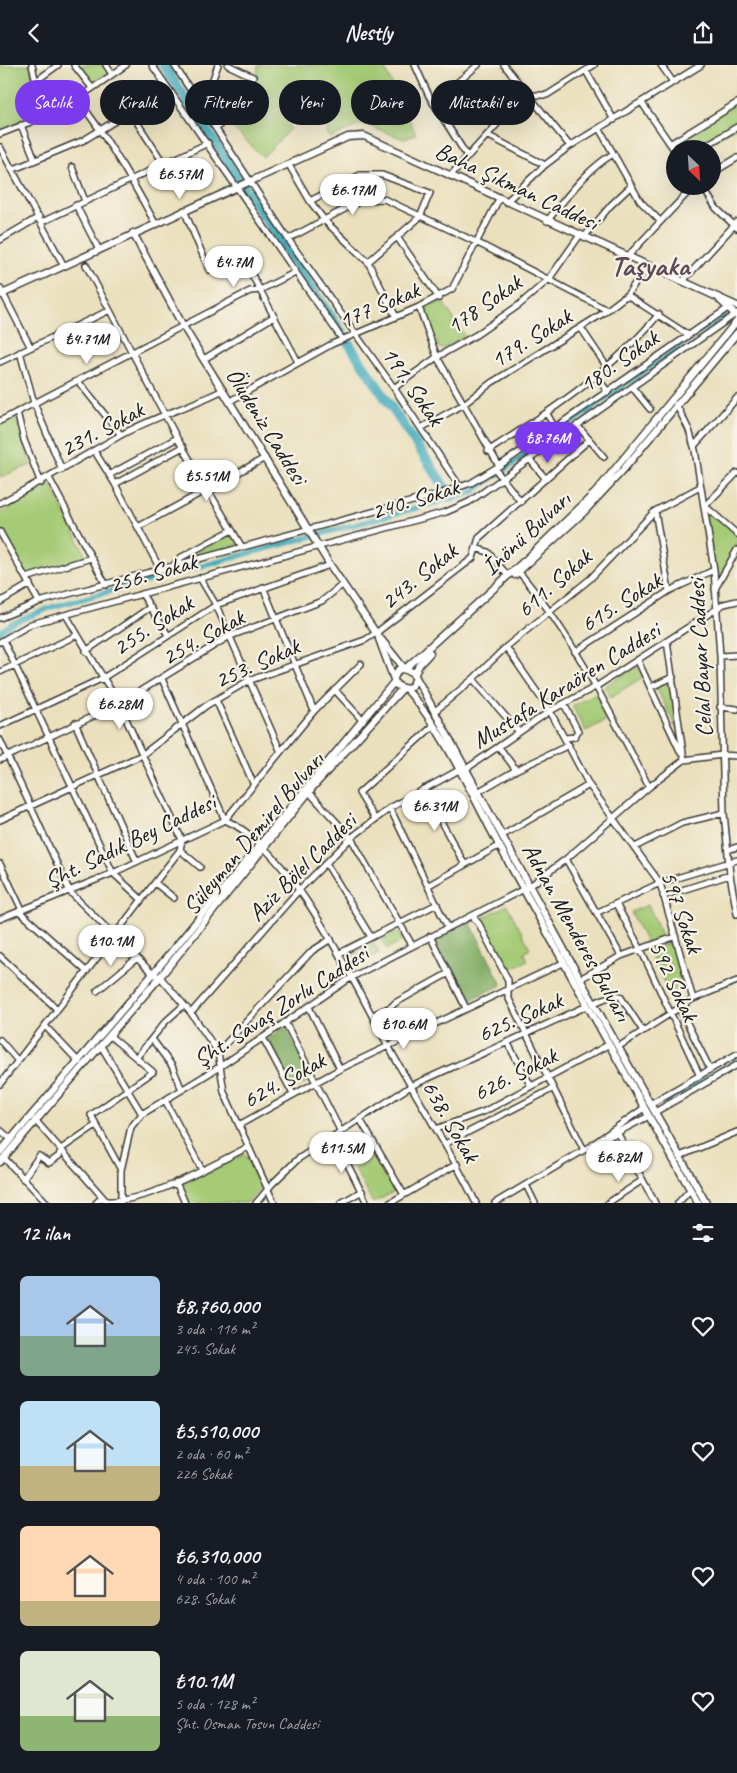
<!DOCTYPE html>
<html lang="tr">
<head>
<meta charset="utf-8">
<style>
	body { margin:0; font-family:Caveat,sans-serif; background:#20242c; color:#f1f3f6; height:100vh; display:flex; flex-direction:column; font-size:19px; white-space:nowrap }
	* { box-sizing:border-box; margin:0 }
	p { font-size:16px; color:#9ea1a6 }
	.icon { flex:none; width:28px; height:28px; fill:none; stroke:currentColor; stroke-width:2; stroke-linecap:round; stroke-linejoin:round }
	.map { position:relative; height:1138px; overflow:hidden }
	.details { display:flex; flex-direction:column; background:#171b24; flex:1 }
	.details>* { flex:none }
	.guide { position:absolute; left:15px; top:15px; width:708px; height:45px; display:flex; gap:10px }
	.needle { width:32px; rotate:155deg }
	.buttons { position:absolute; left:666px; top:75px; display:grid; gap:10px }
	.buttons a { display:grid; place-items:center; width:55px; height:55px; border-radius:50%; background:#171b24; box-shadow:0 5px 20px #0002; font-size:25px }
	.price { position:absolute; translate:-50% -42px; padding:0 11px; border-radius:18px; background:#fff; color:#222; font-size:16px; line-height:32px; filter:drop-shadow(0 1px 2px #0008) }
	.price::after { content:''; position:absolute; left:50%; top:30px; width:15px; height:11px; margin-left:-8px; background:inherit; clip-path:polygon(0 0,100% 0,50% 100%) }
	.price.active { background:#7c3aed; color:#fff }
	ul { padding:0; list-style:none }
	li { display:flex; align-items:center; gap:15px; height:125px; padding:0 20px }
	li span { display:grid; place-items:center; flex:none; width:140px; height:100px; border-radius:8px; color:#555 }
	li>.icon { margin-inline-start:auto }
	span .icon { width:60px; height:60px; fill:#fffc; stroke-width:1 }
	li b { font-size:21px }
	h2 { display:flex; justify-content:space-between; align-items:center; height:60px; padding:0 20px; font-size:21px }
	.chip { padding:0 18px; border-radius:22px; background:#171b24; box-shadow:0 5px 20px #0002; font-size:18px; line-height:45px }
	.chip.active { background:#7c3aed; color:#fff }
	header { display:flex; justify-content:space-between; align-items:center; height:65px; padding:0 20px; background:#171b24; font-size:22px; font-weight:700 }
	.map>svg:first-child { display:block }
	.green { fill:#a5cb76; stroke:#607449 }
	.forest { fill:#84af67; stroke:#506642 }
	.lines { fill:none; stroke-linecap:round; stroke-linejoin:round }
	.canal { stroke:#3ca9bb; stroke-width:5.5 }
	.river { stroke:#3ca9bb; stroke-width:10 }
	.minor-casing { stroke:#3b3934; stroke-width:8 }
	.major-casing { stroke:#3b3934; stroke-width:9 }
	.minor { stroke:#fff; stroke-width:5 }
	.major { stroke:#fff; stroke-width:6 }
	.labels { text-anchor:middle; stroke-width:4.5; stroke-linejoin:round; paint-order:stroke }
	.street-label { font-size:24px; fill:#1c1c1c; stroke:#f7f3e8 }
	.district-label { font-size:29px; font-weight:bold; fill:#5d4b55; stroke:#f7f3e8 }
</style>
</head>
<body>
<header><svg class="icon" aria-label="back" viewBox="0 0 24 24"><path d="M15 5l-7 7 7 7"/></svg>Nestly<svg class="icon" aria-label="share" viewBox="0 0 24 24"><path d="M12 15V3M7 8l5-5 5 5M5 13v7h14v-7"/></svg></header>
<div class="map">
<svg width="737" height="1138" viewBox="0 0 737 1138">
	<rect width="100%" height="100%" fill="#f7f3e8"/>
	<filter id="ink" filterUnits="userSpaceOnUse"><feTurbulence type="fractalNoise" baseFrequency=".02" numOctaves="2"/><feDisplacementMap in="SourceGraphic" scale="10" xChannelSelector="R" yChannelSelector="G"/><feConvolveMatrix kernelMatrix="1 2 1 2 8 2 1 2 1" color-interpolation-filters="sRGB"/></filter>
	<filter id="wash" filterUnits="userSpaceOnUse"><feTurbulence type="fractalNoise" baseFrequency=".0096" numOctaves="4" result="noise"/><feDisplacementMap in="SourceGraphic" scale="20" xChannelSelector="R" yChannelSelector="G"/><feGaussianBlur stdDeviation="1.12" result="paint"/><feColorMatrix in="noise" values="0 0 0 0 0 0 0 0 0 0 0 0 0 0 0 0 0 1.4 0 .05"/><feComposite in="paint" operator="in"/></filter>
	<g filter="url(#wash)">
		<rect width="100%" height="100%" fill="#eae0bd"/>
		<!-- green -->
		<path class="green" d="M0 0H30L43 48 0 64Z
			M74 0H106L112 9 92 23Z
			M258 0H383L416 69 404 74 367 60H359L330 73 306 24 278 38 290 64 263 92 229 59 257 16Z
			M737 38V62L700 84H675L670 79Z
			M442 236 465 271 443 284 439 283 423 249 425 244Z
			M15 352 31 400 0 412V360Z
			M51 419 86 491 27 512 0 465V448Z
			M705 441 737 469V485L715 524Z
			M232 469 239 480 185 494V493Z
			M637 601 643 612 611 632 604 622Z
			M671 615 677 664 656 622Z
			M596 628 610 653 586 666 572 641Z
			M507 840 530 883 524 887 528 895 508 905 481 854Z
			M648 840 663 872 647 880 631 847Z
			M399 866 403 875 387 884 382 875Z
			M672 876 687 922 670 930 649 886Z
			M374 878 379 888 358 899 353 889Z
			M245 1089 261 1123 247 1138H188L179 1119Z
			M378 1090 397 1125 373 1138 354 1103Z"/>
		<!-- forest -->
		<path class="forest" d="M470 857 502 920 466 937 434 875Z
			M285 962 313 1013 293 1025 267 975Z"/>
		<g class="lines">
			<!-- canal -->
			<path class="canal" d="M0 567 11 559 52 542 471 428 725 250
				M662 1038 737 996"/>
			<!-- river -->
			<path class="river" d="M163 0 452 433"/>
		</g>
	</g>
	<g filter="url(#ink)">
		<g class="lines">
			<!-- minor casing -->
			<g class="minor-casing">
				<path id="minor" d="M32 0 44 53
					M74 0 92 23
					M106 0 112 9
					M152 0 342 274
					M174 0 288 174 394 323 460 422
					M415 0 429 31 467 91
					M504 0 570 81
					M661 0 673 17
					M586 6 614 55
					M36 16 58 0
					M78 35C108 73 132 115 155 158
					M433 38 478 0
					M642 38 675 86
					M202 44 218 0
					M129 45 164 99
					M21 60 35 95
					M599 63 640 136 660 156
					M216 64 231 47 253 12 228 0
					M0 69 61 45 126 0
					M487 70 545 100
					M670 79 737 38
					M0 82 64 201
					M700 84 737 62
					M289 100 310 136 325 156 368 197 396 252
					M72 102 85 136
					M14 104 84 75 115 56 164 17
					M712 108 737 93
					M450 111 518 36 530 30H547L594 0
					M702 121 716 143 737 163
					M310 136 360 110H382L430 128 420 152 368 197
					M506 137 545 100 570 81 701 0
					M76 140 99 185
					M184 145 209 205 243 193 298 297
					M547 156C567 132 586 105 613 89
					M42 157 208 78
					M397 172 439 233
					M584 172 611 140 631 121
					M288 174 362 135 384 134 476 177 607 245
					M0 175 39 152
					M627 192 694 121
					M86 200 177 373 242 482
					M683 216 737 157
					M0 223 30 281
					M627 230 687 269
					M419 242 437 292 499 401
					M581 263 607 302
					M20 287 34 338 62 405
					M204 294 273 252
					M0 297 108 246
					M596 311 608 327
					M78 316 121 370
					M632 322 650 344
					M394 323 437 292 476 270 519 240 549 214 580 170
					M230 336 332 279 419 242 452 224 499 134
					M676 339 689 365 695 385 714 505 720 591 724 748 730 810 737 849
					M17 347 24 375 41 418
					M547 349 555 363
					M0 356 250 226 260 225 296 207
					M577 360 604 392
					M421 363 464 339 491 318 602 249 627 230 648 200
					M694 381 737 333
					M488 386C550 347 612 306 659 249
					M95 387 115 419 160 504
					M530 395 546 414
					M495 404 521 437
					M737 408 705 441 737 469
					M109 410 177 373
					M49 413 106 520
					M115 419 183 382
					M0 438C41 417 80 393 121 370 153 352 190 342 223 325
					M655 446 669 526
					M138 462 265 393
					M0 467 39 537
					M476 483 488 487 508 511
					M173 501 180 493 232 465
					M519 507C573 571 610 647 649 722
					M26 513 91 493
					M200 513 216 540 280 685
					M263 522 314 646
					M715 524 737 485
					M142 529 168 570
					M0 537 30 519
					M0 553 39 537 439 429 471 418 499 401 728 243
					M3 575 113 808 141 834
					M667 576 684 695
					M0 577 31 559 446 447 469 437 737 248
					M506 582 550 646 589 720 660 818 693 934
					M86 586 149 543
					M575 587 669 526 714 505
					M720 591 737 590
					M638 596 681 688
					M0 607 77 570
					M162 614 225 755
					M473 614 519 667
					M651 622 673 612
					M335 625 363 656
					M216 635 254 720
					M564 639 578 666 574 672 565 673
					M720 642 737 644
					M434 647 473 614 506 582 590 514 655 446 700 422
					M75 658 136 795
					M0 661 103 613 216 540 330 500
					M0 675 70 827 153 909 160 912 191 948 218 987 224 1027 274 1138
					M499 682 516 705
					M0 695 119 639 228 572 322 536 342 520
					M466 704 550 646 597 621 724 539 737 536
					M423 724 465 800
					M309 727 351 773 412 880
					M478 727 516 705 569 680
					M390 743 448 863
					M375 754 359 728 433 661
					M0 755 142 690 207 640 248 616 365 575 376 568 473 493 479 473 589 375
					M225 755C294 784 355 922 391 986 419 1037 451 1086 476 1138
					M503 770 589 720
					M635 782 682 758 724 748
					M180 785 200 802
					M728 785 737 782
					M566 794 621 891
					M326 798 371 872
					M0 799 22 845
					M155 818 174 833
					M429 820 500 780
					M663 831 730 810
					M616 839 641 885 699 1009
					M19 846 86 906
					M598 847 660 818 737 795
					M473 852 479 859 508 915V932L584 1085
					M0 854 113 808 225 755 314 646 361 599
					M430 871 466 943
					M340 888 437 839
					M0 891 57 944
					M580 914 621 891 674 872
					M97 926 137 893
					M594 938 613 930 620 931 643 966
					M309 942 340 1004
					M680 944 710 1004
					M191 948 298 826 351 773 390 743 459 705
					M373 950 391 942 395 938 447 909
					M285 957 341 1067
					M46 962 79 997
					M110 971 153 1007 91 1050 121 1105
					M263 973 293 1029
					M152 974 172 1001 182 1025
					M0 975 18 996
					M507 977 531 1021
					M101 981 142 1049
					M618 982 693 934 737 916
					M218 987 312 886 331 874
					M137 992 165 957 184 940
					M0 1019 180 785 182 775 119 639 66 550
					M165 1035 202 1105
					M650 1039 737 989
					M655 1047 737 1000
					M360 1054 403 1128
					M35 1055 106 1136C148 1138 210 1101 248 1082
					M239 1060 340 1004 563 898
					M436 1064 485 1046 608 980
					M0 1065 11 1074
					M618 1069 655 1138
					M334 1072 367 1138
					M445 1079 552 1024
					M593 1079 644 1043
					M680 1091 737 1067
					M4 1093 47 1138
					M23 1114 39 1091 49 1098 59 1091 61 1084 96 1060
					M176 1117 185 1138
					M526 1120 535 1138
					M96 1138 102 1132
					M121 1138V1105L131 1062 142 1049 221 1001 352 912 530 821 566 794 649 722 684 695 722 690 737 691
					M256 1138 273 1118 298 1094 411 1021 587 941
					M341 1138 362 1126
					M390 1138 457 1099
					M495 1138 584 1085 649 1051
					M608 1138 641 1116
					M678 1138 690 1125"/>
			</g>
			<!-- major casing -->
			<g class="major-casing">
				<path id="major" d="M133 168 183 261 330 500 376 568 404 603
					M0 230 348 72 364 71 737 241
					M720 235 737 251
					M515 510 584 447 623 405 737 268
					M379 574 396 620 406 624 412 621 415 615
					M406 603 533 488 596 427 737 256
					M414 611 419 600 430 588
					M394 613 398 605 402 604 413 607 580 914 706 1138
					M406 624C442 662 473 732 499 780 565 899 630 1019 698 1138
					M0 1087 153 909 394 617
					M0 1097 160 912 312 723 402 624"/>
			</g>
			<!-- minor -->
			<use href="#minor" class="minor"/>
			<!-- major -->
			<use href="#major" class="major"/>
		</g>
	</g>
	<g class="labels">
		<!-- street labels -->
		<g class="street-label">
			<text transform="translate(517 121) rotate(25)" y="8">Baha Şıkman Caddesi</text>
			<text transform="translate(484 239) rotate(-35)" y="8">178 Sokak</text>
			<text transform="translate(379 240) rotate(-23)" y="8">177 Sokak</text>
			<text transform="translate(531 273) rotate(-32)" y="8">179. Sokak</text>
			<text transform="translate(619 296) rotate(-35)" y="8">180. Sokak</text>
			<text transform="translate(413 321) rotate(55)" y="8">191. Sokak</text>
			<text transform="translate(267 361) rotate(58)" y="8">Öludeniz Caddesi</text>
			<text transform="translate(102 364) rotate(-28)" y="8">231. Sokak</text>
			<text transform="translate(415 434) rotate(-17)" y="8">240. Sokak</text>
			<text transform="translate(526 468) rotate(-43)" y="8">İnönü Bulvarı</text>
			<text transform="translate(153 508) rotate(-16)" y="8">256. Sokak</text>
			<text transform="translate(419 511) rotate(-39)" y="8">243. Sokak</text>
			<text transform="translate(554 518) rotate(-41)" y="8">611. Sokak</text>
			<text transform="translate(621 537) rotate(-32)" y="8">615. Sokak</text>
			<text transform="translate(153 560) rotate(-33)" y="8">255. Sokak</text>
			<text transform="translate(203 572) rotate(-29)" y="8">254. Sokak</text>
			<text transform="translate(700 593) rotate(-93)" y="8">Celal Bayar Caddesi</text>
			<text transform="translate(257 598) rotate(-24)" y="8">253. Sokak</text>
			<text transform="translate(566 620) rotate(-32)" y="8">Mustafa Karaören Caddesi</text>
			<text transform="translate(253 768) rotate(-50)" y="8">Süleyman Demirel Bulvarı</text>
			<text transform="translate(130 776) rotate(-26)" y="8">Şht. Sadık Bey Caddesi</text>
			<text transform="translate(302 802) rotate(-45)" y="8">Aziz Bölel Caddesi</text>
			<text transform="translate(682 847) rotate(71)" y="8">597 Sokak</text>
			<text transform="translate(577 867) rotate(61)" y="8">Adnan Menderes Bulvarı</text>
			<text transform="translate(674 916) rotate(65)" y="8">592 Sokak</text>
			<text transform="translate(281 941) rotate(-33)" y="8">Şht. Savaş Zorlu Caddesi</text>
			<text transform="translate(520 952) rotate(-24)" y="8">625. Sokak</text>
			<text transform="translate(515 1009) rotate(-27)" y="8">626. Sokak</text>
			<text transform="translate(284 1015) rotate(-29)" y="8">624. Sokak</text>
			<text transform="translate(451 1056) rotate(60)" y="8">638. Sokak</text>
		</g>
		<!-- district labels -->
		<g class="district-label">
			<text x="650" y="210">Taşyaka</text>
		</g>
	</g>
</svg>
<div class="buttons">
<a><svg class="needle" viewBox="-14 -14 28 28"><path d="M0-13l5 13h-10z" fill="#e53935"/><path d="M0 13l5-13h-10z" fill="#9ea1a6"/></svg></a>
</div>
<b class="price" style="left:180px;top:135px">₺6.57M</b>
<b class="price" style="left:353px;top:151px">₺6.17M</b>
<b class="price" style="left:234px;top:223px">₺4.7M</b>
<b class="price" style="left:87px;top:300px">₺4.71M</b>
<b class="price active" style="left:548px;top:399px">₺8.76M</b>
<b class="price" style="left:207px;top:437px">₺5.51M</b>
<b class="price" style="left:120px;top:665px">₺6.28M</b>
<b class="price" style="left:435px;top:767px">₺6.31M</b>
<b class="price" style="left:111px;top:902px">₺10.1M</b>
<b class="price" style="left:404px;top:985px">₺10.6M</b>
<b class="price" style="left:342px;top:1109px">₺11.5M</b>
<b class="price" style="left:619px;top:1118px">₺6.82M</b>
<div class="guide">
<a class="chip active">Satılık</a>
<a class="chip">Kiralık</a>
<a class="chip">Filtreler</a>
<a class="chip">Yeni</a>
<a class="chip">Daire</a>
<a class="chip">Müstakil ev</a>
</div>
</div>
<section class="details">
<h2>12 ilan<svg class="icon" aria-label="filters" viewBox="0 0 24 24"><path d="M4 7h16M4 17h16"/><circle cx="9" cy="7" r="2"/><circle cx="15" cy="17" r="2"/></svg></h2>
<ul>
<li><span style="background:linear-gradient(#a9c7e8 60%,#7fa58c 0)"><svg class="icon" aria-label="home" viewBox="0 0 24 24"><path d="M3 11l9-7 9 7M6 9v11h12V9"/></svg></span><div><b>₺8,760,000</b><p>3 oda · 116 m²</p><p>245. Sokak</p></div><svg class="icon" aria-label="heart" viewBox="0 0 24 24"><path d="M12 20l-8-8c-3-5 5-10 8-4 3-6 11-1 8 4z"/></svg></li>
<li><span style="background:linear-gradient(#bfe0f5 65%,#c2b280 0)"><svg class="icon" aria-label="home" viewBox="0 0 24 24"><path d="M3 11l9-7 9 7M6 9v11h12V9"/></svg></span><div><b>₺5,510,000</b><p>2 oda · 60 m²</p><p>226 Sokak</p></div><svg class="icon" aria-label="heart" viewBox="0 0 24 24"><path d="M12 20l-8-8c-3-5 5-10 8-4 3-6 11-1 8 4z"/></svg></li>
<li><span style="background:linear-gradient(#ffd9b3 75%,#c2b280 0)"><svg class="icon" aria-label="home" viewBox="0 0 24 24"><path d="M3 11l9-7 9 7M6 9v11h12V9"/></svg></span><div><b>₺6,310,000</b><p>4 oda · 100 m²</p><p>628. Sokak</p></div><svg class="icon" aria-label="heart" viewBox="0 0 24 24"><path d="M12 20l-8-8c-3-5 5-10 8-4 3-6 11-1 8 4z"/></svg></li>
<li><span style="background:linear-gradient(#dfe7d0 65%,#8fb573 0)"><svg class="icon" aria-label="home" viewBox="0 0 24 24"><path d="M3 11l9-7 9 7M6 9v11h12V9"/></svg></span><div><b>₺10.1M</b><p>5 oda · 128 m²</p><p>Şht. Osman Tosun Caddesi</p></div><svg class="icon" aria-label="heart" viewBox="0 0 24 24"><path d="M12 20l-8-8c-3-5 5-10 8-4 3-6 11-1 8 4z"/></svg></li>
</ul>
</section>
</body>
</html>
